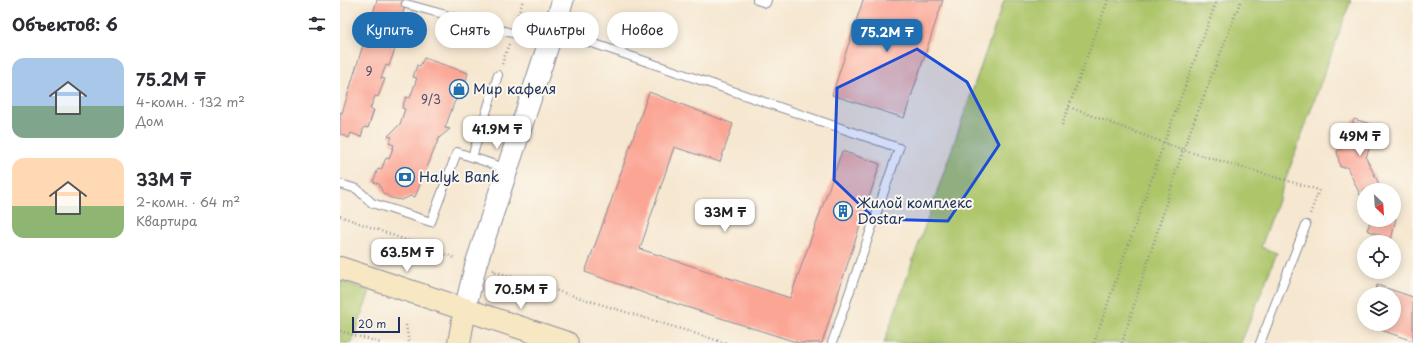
<!DOCTYPE html>
<html lang="ru">
<head>
<meta charset="utf-8">
<style>
	body { margin:0; font-family:"Playpen Sans",sans-serif; background:#f7f7f7; color:#2b2b33; height:100vh; display:flex; flex-direction:column; font-size:15px; white-space:nowrap }
	* { box-sizing:border-box; margin:0 }
	p { font-size:13px; color:#7c7c81 }
	.icon { flex:none; width:22px; height:22px; fill:none; stroke:currentColor; stroke-width:2; stroke-linecap:round; stroke-linejoin:round }
	.map { position:relative; flex:1; overflow:hidden }
	.sheet { display:flex; flex-direction:column; background:#fff; width:340px }
	.sheet>* { flex:none }
	.hud { position:absolute; left:12px; top:12px; width:380px; height:36px; display:flex; gap:8px }
	.needle { width:26px; rotate:155deg }
	.controls { position:absolute; left:1017px; top:183px; display:grid; gap:8px }
	.controls a { display:grid; place-items:center; width:44px; height:44px; border-radius:50%; background:#fff; box-shadow:0 2px 10px #0003; font-size:20px }
	.scale { position:absolute; left:12px; bottom:10px; width:48px; box-sizing:border-box; padding-left:4px; border:2px solid #1b2f5e; border-top:0; font-size:11px; line-height:14px; white-space:nowrap; color:#1b2f5e; -webkit-text-stroke:3px #fbf7ec; paint-order:stroke }
	.price { position:absolute; translate:-50% -34px; padding:0 9px; border-radius:8px; background:#fff; color:#222; font-size:13px; line-height:26px; filter:drop-shadow(0 1px 2px #0008) }
	.price::after { content:''; position:absolute; left:50%; top:24px; width:12px; height:9px; margin-left:-6px; background:inherit; clip-path:polygon(0 0,100% 0,50% 100%) }
	.price.active { background:#1f6fb2; color:#fff }
	ul { padding:0; list-style:none }
	li { display:flex; align-items:center; gap:12px; height:100px; padding:0 12px }
	li span { display:grid; place-items:center; flex:none; width:112px; height:80px; border-radius:12px; color:#555 }
	li>.icon { margin-inline-start:auto }
	span .icon { width:48px; height:48px; fill:#fffc; stroke-width:1 }
	li b { font-size:17px }
	h2 { display:flex; justify-content:space-between; align-items:center; height:48px; padding:0 12px; font-size:17px }
	.pill { padding:0 14px; border-radius:18px; background:#fff; box-shadow:0 2px 10px #0003; font-size:14px; line-height:36px }
	.pill.active { background:#1f6fb2; color:#fff }
	main { display:flex; flex:1; min-height:0 }
	.map>svg:first-child { display:block }
	.green { fill:#adc66b; stroke:#647a64 }
	.building { fill:#fba695 }
	.lines { fill:none; stroke-linecap:round; stroke-linejoin:round }
	.service-casing { stroke:#888b97; stroke-width:10 }
	.tertiary-casing { stroke:#888b97; stroke-width:23 }
	.secondary-casing { stroke:#888b97; stroke-width:24 }
	.path { stroke:#888b97; stroke-width:2.5; stroke-dasharray:1 3; stroke-linecap:butt }
	.service { stroke:#fff; stroke-width:8 }
	.tertiary { stroke:#fff; stroke-width:21 }
	.secondary { stroke:#f7e8c3; stroke-width:22 }
	.marked { fill:#1d4ed8; fill-opacity:0.2; stroke:#1d4ed8; stroke-width:3; stroke-linejoin:round }
	.labels { text-anchor:middle; stroke-width:4; stroke-linejoin:round; paint-order:stroke }
	.number-label { font-size:12px; fill:#534d6c }
	.poi-label { font-size:14px; fill:#1b2f5e; stroke:#fbf7ec; text-anchor:start }
</style>
</head>
<body>
<main>
<section class="sheet">
<h2>Объектов: 6<svg class="icon" aria-label="filters" viewBox="0 0 24 24"><path d="M4 7h16M4 17h16"/><circle cx="9" cy="7" r="2"/><circle cx="15" cy="17" r="2"/></svg></h2>
<ul>
<li><span style="background:linear-gradient(#a9c7e8 60%,#7fa58c 0)"><svg class="icon" aria-label="home" viewBox="0 0 24 24"><path d="M3 11l9-7 9 7M6 9v11h12V9"/></svg></span><div><b>75.2M ₸</b><p>4-комн. · 132 m²</p><p>Дом</p></div></li>
<li><span style="background:linear-gradient(#ffd9b3 60%,#8fb573 0)"><svg class="icon" aria-label="home" viewBox="0 0 24 24"><path d="M3 11l9-7 9 7M6 9v11h12V9"/></svg></span><div><b>33M ₸</b><p>2-комн. · 64 m²</p><p>Квартира</p></div></li>
</ul>
</section>
<div class="map">
<svg width="1073" height="343" viewBox="0 0 1073 343">
	<rect width="100%" height="100%" fill="#fbf7ec"/>
	<filter id="ink" filterUnits="userSpaceOnUse"><feTurbulence type="fractalNoise" baseFrequency=".025" numOctaves="2"/><feDisplacementMap in="SourceGraphic" scale="8" xChannelSelector="R" yChannelSelector="G"/><feConvolveMatrix kernelMatrix="1 2 1 2 8 2 1 2 1" color-interpolation-filters="sRGB"/></filter>
	<filter id="wash" filterUnits="userSpaceOnUse"><feTurbulence type="fractalNoise" baseFrequency=".012" numOctaves="4" result="noise"/><feDisplacementMap in="SourceGraphic" scale="16" xChannelSelector="R" yChannelSelector="G"/><feGaussianBlur stdDeviation="0.9" result="paint"/><feColorMatrix in="noise" values="0 0 0 0 0 0 0 0 0 0 0 0 0 0 0 0 0 1.4 0 .05"/><feComposite in="paint" operator="in"/></filter>
	<g filter="url(#wash)">
		<rect width="100%" height="100%" fill="#f6e7d0"/>
		<!-- green -->
		<path class="green" d="M664 0H1011L921 247 937 253 901 343H544Z
			M0 281 30 291 12 343H0Z"/>
		<g id="blocks">
			<!-- building -->
			<path class="building" d="M37 0H67L62 16 66 17 60 34 57 33 52 48 55 49 49 66 46 65 41 78 45 79 38 97 35 96 30 109 34 110 28 128 24 127 21 137 11 133 9 138 0 134V112L2 113Z
				M523 0H603L564 118 492 95Z
				M84 58 128 73 124 88 114 103 105 128 110 129 99 138 75 197 70 196 62 200 51 198 43 193 39 184 33 182 38 169 41 170 46 158 49 159 54 145 49 143 52 137 48 136 60 124 65 109 62 108 66 97 70 98 77 78 73 77 77 65 80 66Z
				M309 92 393 124 380 162 334 147 300 249 450 298 502 151 540 164 482 343H459L315 297 245 272 269 207Z
				M1014 119 1037 126 1026 158 1042 190H1024V203L1007 167H1000L997 151 1005 147Z
				M1054 216 1056 219 1051 240 1027 230 1031 220H1054Z
				M1037 285 1073 297V341L1026 325V324H1054V294H1035Z"/>
		</g>
	</g>
	<g filter="url(#ink)">
		<use href="#blocks" fill-opacity="0" stroke="#888b97" stroke-width="1"/>
		<g class="lines">
			<!-- service casing -->
			<g class="service-casing">
				<path id="service" d="M417 0 426 3 427 0
					M66 4 208 43
					M214 30 559 148 492 343
					M132 157 158 75
					M0 184 17 189 32 203 91 222 117 152 167 169
					M920 343 966 225"/>
			</g>
			<!-- tertiary casing -->
			<g class="tertiary-casing">
				<path id="tertiary" d="M125 309 136 264 223 0"/>
			</g>
			<!-- secondary casing -->
			<g class="secondary-casing">
				<path id="secondary" d="M0 268 227 343
					M119 343 125 309"/>
			</g>
			<!-- path -->
			<path class="path" d="M176 22 183 0
				M162 64 169 44
				M729 107 843 150 979 190 970 214
				M722 125 768 0
				M0 216 115 258
				M154 270 153 271 386 343
				M66 325 69 343
				M0 331 41 343
				M754 343 824 143 877 0
				M782 343 843 150 901 0"/>
			<!-- service -->
			<use href="#service" class="service"/>
			<!-- tertiary -->
			<use href="#tertiary" class="tertiary"/>
			<!-- secondary -->
			<use href="#secondary" class="secondary"/>
		</g>
	</g>
	<!-- marked area -->
	<path class="marked" d="M577 49 627 82 659 145 608 221 535 219 494 180 497 88Z"/>
	<!-- icons -->
	<defs>
		<g id="shop-ring" transform="scale(1)"><circle r="9.5" fill="#fbf7ec" stroke="#1f6fb2" stroke-width="1.5"/><path d="M-5-2.5h2.3a2.7 3.5 0 0 1 5.4 0H5L5.5 6h-11ZM-1.5-2.5h3a1.5 2.3 0 0 0-3 0Z" fill="#1f6fb2"/></g>
		<g id="bank-ring" transform="scale(1)"><circle r="9.5" fill="#fbf7ec" stroke="#1f6fb2" stroke-width="1.5"/><path d="M-6-4H6V4H-6ZM0-2.3a2.3 2.3 0 1 0 0 4.6a2.3 2.3 0 1 0 0-4.6Z" fill="#1f6fb2"/></g>
		<g id="building-ring" transform="scale(1)"><circle r="9.5" fill="#fbf7ec" stroke="#1f6fb2" stroke-width="1.5"/><path d="M-4-6H4V6H1V3H-1V6H-4ZM-2.5-4.3h1.7v1.8h-1.7ZM.8-4.3h1.7v1.8H.8ZM-2.5-1h1.7V.8h-1.7ZM.8-1h1.7V.8H.8Z" fill="#1f6fb2"/></g>
	</defs>
	<g fill-rule="evenodd">
		<use href="#shop-ring" x="119" y="89"/>
		<use href="#bank-ring" x="65" y="177"/>
		<use href="#building-ring" x="503" y="211"/>
	</g>
	<g class="labels">
		<!-- number labels -->
		<g class="number-label">
			<text x="29" y="76">9</text>
			<text x="91" y="104">9/3</text>
		</g>
		<!-- poi labels -->
		<g class="poi-label">
			<text x="133" y="94">Мир кафеля</text>
			<text x="79" y="182">Halyk Bank</text>
			<text x="517" y="208">Жилой комплекс<tspan x="517" dy="16">Dostar</tspan></text>
		</g>
	</g>
</svg>
<div class="controls">
<a><svg class="needle" viewBox="-14 -14 28 28"><path d="M0-13l5 13h-10z" fill="#e53935"/><path d="M0 13l5-13h-10z" fill="#7c7c81"/></svg></a>
<a><svg class="icon" aria-label="locate" viewBox="0 0 24 24"><circle cx="12" cy="12" r="6"/><path d="M12 2v4M12 18v4M2 12h4M18 12h4"/></svg></a>
<a><svg class="icon" aria-label="layers" viewBox="0 0 24 24"><path d="M12 4l9 5-9 5-9-5zM3 14l9 5 9-5"/></svg></a>
</div>
<div class="scale">20 m</div>
<b class="price active" style="left:547px;top:53px">75.2M ₸</b>
<b class="price" style="left:157px;top:150px">41.9M ₸</b>
<b class="price" style="left:1020px;top:157px">49M ₸</b>
<b class="price" style="left:385px;top:233px">33M ₸</b>
<b class="price" style="left:67px;top:273px">63.5M ₸</b>
<b class="price" style="left:181px;top:310px">70.5M ₸</b>
<div class="hud">
<a class="pill active">Купить</a>
<a class="pill">Снять</a>
<a class="pill">Фильтры</a>
<a class="pill">Новое</a>
</div>
</div>
</main>
</body>
</html>
